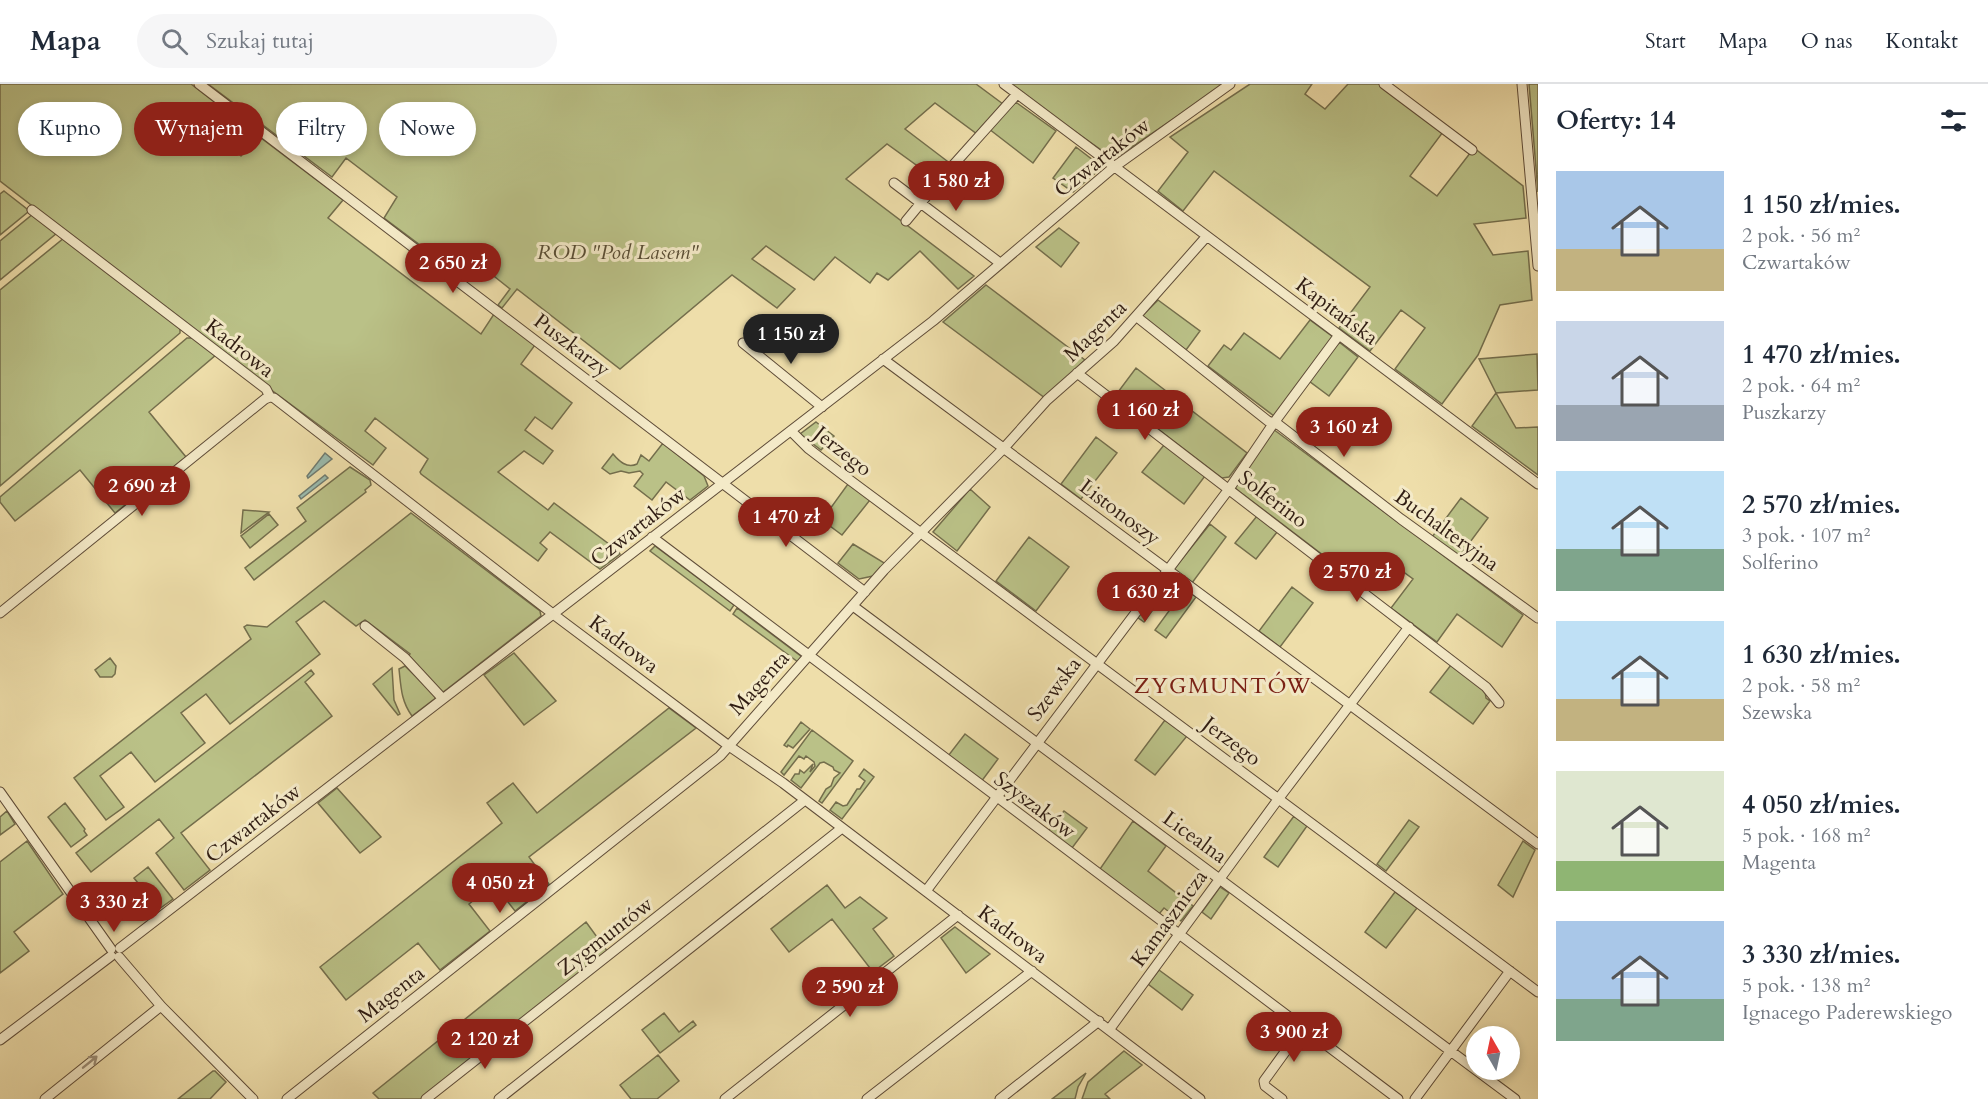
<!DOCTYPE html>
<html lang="pl">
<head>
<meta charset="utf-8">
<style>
	body { margin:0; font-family:Cardo,serif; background:#f6f6f7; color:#1f2937; height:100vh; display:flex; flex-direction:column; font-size:22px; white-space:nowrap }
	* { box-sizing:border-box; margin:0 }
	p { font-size:20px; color:#747a83 }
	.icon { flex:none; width:33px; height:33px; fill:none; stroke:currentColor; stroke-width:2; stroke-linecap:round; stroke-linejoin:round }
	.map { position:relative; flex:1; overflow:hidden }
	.details { display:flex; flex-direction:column; background:#fff; width:450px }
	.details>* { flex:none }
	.banner { position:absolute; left:18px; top:18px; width:570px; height:54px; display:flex; gap:12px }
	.needle { width:39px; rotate:351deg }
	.fabs { position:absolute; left:1466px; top:942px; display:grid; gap:12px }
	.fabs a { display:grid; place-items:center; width:54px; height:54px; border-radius:50%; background:#fff; box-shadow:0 3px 9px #0003; font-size:30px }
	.price { position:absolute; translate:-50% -51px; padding:0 14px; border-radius:21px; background:#8f2418; color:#fff; font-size:20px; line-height:39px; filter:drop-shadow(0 2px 3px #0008) }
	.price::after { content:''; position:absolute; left:50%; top:36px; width:18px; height:14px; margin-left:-9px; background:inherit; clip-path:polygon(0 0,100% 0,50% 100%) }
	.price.on { background:#222; color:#fff }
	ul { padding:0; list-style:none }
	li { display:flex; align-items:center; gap:18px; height:150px; padding:0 18px }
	li span { display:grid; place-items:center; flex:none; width:168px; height:120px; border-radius:0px; color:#555 }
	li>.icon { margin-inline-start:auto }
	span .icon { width:72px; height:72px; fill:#fffc; stroke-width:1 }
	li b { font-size:26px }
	h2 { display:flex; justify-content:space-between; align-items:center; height:72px; padding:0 18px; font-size:26px }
	.tag { padding:0 21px; border-radius:27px; background:#fff; box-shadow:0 3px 9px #0003; font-size:21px; line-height:54px }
	.tag.on { background:#8f2418; color:#fff }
	header { display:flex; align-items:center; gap:36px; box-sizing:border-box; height:84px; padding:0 30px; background:#fff; border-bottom:2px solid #e0e1e3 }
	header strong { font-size:28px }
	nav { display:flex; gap:33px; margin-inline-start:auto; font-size:21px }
	.search { width:420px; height:54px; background:#f6f6f7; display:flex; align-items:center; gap:15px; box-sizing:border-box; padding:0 21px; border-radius:33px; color:#747a83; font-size:22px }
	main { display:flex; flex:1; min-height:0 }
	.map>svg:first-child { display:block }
	.green { fill:#bac187; stroke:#746e4c; stroke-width:1.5 }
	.water { fill:#9abbae; stroke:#6f7b70; stroke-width:1.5 }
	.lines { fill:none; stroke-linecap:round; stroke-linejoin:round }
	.minor-casing { stroke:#5f4c38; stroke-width:11 }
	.minor { stroke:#f4eac8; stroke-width:9 }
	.oneway { stroke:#9b8d76 }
	.labels { text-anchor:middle; stroke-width:6; stroke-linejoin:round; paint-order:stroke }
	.street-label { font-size:21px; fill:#2f1c12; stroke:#f4eac8 }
	.park-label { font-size:21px; font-style:italic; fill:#594e35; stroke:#f4eac8 }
	.neighbourhood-label { font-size:22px; letter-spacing:1.5px; fill:#7a1f14; stroke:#f4eac8 }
</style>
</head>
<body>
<header>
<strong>Mapa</strong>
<div class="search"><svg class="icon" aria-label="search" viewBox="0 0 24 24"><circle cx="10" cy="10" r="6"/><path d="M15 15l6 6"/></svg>Szukaj tutaj</div>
<nav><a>Start</a><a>Mapa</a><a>O nas</a><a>Kontakt</a></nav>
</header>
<main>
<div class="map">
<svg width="1538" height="1015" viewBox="0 0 1538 1015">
	<rect width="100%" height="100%" fill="#eedeaa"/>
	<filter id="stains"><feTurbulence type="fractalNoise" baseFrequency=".00333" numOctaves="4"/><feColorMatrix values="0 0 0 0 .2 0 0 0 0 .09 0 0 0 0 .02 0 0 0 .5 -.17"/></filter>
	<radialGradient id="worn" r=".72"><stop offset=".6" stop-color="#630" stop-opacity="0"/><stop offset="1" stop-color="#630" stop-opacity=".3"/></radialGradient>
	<!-- green -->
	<path class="green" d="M0 0H191L222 24 207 46 241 72 257 51 343 116 328 134 481 250 494 230 535 261 521 280 572 319 552 345 535 333 525 346 553 367 543 380 524 367 498 388 548 426 554 419 617 466 620 470 600 485 550 448 540 459 547 465 538 477 421 390 420 388 428 375 375 334 365 347 386 364 373 381 270 305 0 97Z
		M208 0H976L1003 20 977 50 935 19 905 45 951 80 937 96 887 60 846 95 974 192 958 205 920 167 888 196 877 189 870 199 835 173 814 196 766 162 752 175 795 205 777 224 732 191 620 285 517 205 502 224 498 221 510 205 490 189 491 188 479 178 480 176 467 167 452 185 384 134 397 113 346 74 332 93Z
		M1008 0H1225L1114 75Z
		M1250 0H1312L1305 10 1325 25 1348 0H1380L1443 48 1410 92 1437 112 1474 64 1523 102 1526 134 1474 140 1493 171 1528 167 1532 216 1500 221 1478 271 1442 320 1395 285 1425 244 1401 226 1370 267 1339 244 1370 203 1214 87 1183 127 1158 107 1188 68 1170 53Z
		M1529 0H1538V108Z
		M1017 19 1056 47 1033 79 989 45 1011 20Z
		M1076 63 1098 80 1099 86 1073 108 1053 94Z
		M4 107 27 125 28 128 0 151V110Z
		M33 130 57 149 0 196V157Z
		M1059 144 1079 159 1061 183 1036 163Z
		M64 154 180 243V249L0 402V206Z
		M986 201 1085 276 1045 314 943 238Z
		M1158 216 1200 247 1186 266 1143 234V231Z
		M1310 236 1333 253 1274 332 1208 282 1224 261 1231 266 1244 249 1280 275Z
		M187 254H195L217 270 149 328 186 373 115 429 80 386 15 437 0 418V413Z
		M1339 258 1358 273 1329 312 1309 297Z
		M1537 270 1538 306 1496 309 1516 344 1538 343V391L1472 342 1496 309 1479 275Z
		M1136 284 1247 369 1229 393 1222 394 1115 312Z
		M816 338 834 352 821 366 800 350Z
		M1273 345 1523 531 1502 563 1457 530 1437 558 1391 524 1413 495 1387 476 1365 503 1240 408 1234 403Z
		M1096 353 1117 369 1081 415 1061 400Z
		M663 359 704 392 708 402 690 416 666 398 652 416 634 402 643 390 640 387 629 389 621 387 610 390 602 384 613 370C619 377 627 385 637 380L641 371 649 377Z
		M1164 361 1205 392 1184 420 1142 388Z
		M350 383 370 396 371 401 365 406 366 408 254 496 245 484 306 437 297 424Z
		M848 400 870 416 842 451 822 436Z
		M970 405 990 423 957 467 933 448Z
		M1461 414 1488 434 1459 473 1432 453Z
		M243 426 269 428 241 449Z
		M411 429 540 527 541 532 442 609 407 574 410 570 365 536 356 542 324 517 296 538 320 570 230 640 206 610 181 629 205 659 155 698 131 668 100 692 124 723 106 736 74 694 251 555 244 543 247 541 267 543Z
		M269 430 278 441 250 464 241 452Z
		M1257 432 1277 448 1256 475 1235 459Z
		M1210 440 1226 453 1192 499 1174 485Z
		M1029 453 1069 483 1036 527 996 497Z
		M853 460 886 480 873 492 859 495 838 479Z
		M655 462 734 521 730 527 650 467Z
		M1169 493 1174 497 1144 538 1137 533 1166 494Z
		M1292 503 1313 519 1280 563 1259 547Z
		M1185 505 1196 513 1166 554 1155 546Z
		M737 524 802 573 798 578 733 530Z
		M514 569 556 617 524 641 484 591Z
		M110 574 116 582 115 590 112 593H100L95 586Z
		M1451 581 1485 606 1486 614 1490 617 1473 640 1430 608Z
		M405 582 437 613 412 632C401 617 401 603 399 585Z
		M392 584 394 616 400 630 398 631 373 600Z
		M311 586 314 590 305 598 332 632 181 749 210 786 184 806 156 769 174 754 159 735 91 788 76 769Z
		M669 624 696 644 529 773 549 800 515 827 494 800 469 820 490 847 440 886 418 859 346 916 320 883 502 739 487 719 513 699 537 729Z
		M1165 636 1187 652 1155 691 1135 676Z
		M801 638 810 645 793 664 788 661 787 663 784 661Z
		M812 646 853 677 822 719 819 717 826 705 831 702 834 694 840 689 834 686 833 683 824 678 820 679 801 704 791 696 795 690H799L800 686 804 689 813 680 810 688 815 682 814 678 806 672 804 675 799 672 784 691 781 688Z
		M965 650 998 675 981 698 948 672Z
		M864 685 874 693 842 735 830 726 836 718 843 722 847 721 857 705H860L865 697 859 692Z
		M337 704 381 753 360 769 318 719Z
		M65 719 85 745 84 747 87 751 71 763 48 733Z
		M7 727 15 740 0 751V733Z
		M1064 727 1087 744 1072 764 1048 747Z
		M1294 732 1307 742 1278 783 1264 773Z
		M1409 736 1419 743 1386 787 1377 780Z
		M1133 737 1166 762 1148 787 1193 822 1181 837 1164 824 1159 830 1100 785Z
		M27 757 63 810 14 848 29 867 0 889V778Z
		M1523 757 1535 766 1513 813 1498 801Z
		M148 783 173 815 159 825 134 794Z
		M827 801 845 824 860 813 887 834 873 845 894 872 873 888 832 835 789 868 771 845Z
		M1220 803 1229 809 1211 835 1202 828Z
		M1395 808 1417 824 1386 864 1365 848Z
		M586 838 608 868 421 1015H379L373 1009Z
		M955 843 990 870 966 889 941 854Z
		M1159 886 1193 911 1182 926 1148 900Z
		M664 929 679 948 693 937 696 941 660 969 642 946Z
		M1124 967 1142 981 1105 1010 1110 1015H1082L1088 998Z
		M658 971 679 997 657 1015H631L620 1001Z
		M213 987H215L226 998 210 1015H178Z
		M1086 989 1078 1003 1075 1015H1052Z"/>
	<!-- water -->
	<path class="water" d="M325 369 332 375 308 394 307 392Z
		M325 391 328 394 301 415 299 412Z"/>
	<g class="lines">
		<!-- minor casing -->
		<g class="minor-casing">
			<path id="minor" d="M199 0 865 508
				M1004 0 1538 400
				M1384 0 1472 66
				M1522 0 1538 182
				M894 99 1000 179
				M32 126 266 305 270 313 274 314 553 530 729 662 783 699 1200 1015
				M906 137 939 97 1017 10
				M1137 233 1268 337 1279 341 1401 435 1538 534
				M743 259 822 323
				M883 275 1538 760
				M1077 289 1486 603 1499 619
				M791 347 809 365 843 391 1538 908
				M652 453 1398 1015
				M853 522 1515 1015
				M0 529 265 315 270 313
				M365 542 405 574 443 615
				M0 708 111 865
				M926 807 1229 405 1273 340 1339 251
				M120 864 933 237 1114 83 1230 0
				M119 873 161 922 253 1015
				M1109 946 1279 714 1409 543
				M0 956 111 872
				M45 1015 161 922
				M287 1015 720 672 884 486 1004 364 1047 316 1114 257 1207 152
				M426 1015 805 716
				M499 1015 842 744
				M725 1015 958 831
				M867 1015 1032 887
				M1000 1015 1099 937
				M1282 1015 1265 1002 1264 997 1303 943
				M1415 1015 1510 887"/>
		</g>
		<!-- minor -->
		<use href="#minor" class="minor"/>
	</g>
	<!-- one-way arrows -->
	<defs><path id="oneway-shaft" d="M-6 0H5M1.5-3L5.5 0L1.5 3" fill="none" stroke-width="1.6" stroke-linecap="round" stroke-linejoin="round" transform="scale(1.5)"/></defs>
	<use class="oneway" href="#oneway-shaft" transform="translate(90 978) rotate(-39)"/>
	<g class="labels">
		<!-- street labels -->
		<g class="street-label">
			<text transform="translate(1102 73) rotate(-38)" y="7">Czwartaków</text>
			<text transform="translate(1337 227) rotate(37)" y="7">Kapitańska</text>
			<text transform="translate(1095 247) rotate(-44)" y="7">Magenta</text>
			<text transform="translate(572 261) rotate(37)" y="7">Puszkarzy</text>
			<text transform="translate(240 264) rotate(38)" y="7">Kadrowa</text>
			<text transform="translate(843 367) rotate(38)" y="7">Jerzego</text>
			<text transform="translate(1273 415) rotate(37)" y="7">Solferino</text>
			<text transform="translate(1120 428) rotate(37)" y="7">Listonoszy</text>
			<text transform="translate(638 442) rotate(-38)" y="7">Czwartaków</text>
			<text transform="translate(1447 446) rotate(36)" y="7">Buchalteryjna</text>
			<text transform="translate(624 560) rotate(37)" y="7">Kadrowa</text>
			<text transform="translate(759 599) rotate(-48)" y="7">Magenta</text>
			<text transform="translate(1054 605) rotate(-53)" y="7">Szewska</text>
			<text transform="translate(1232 657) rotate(37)" y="7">Jerzego</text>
			<text transform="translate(1035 721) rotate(37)" y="7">Szyszaków</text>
			<text transform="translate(253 739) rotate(-38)" y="7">Czwartaków</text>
			<text transform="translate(1195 753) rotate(36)" y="7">Licealna</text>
			<text transform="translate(1169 834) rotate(-54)" y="7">Kamasznicza</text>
			<text transform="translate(1013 850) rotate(37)" y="7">Kadrowa</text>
			<text transform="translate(605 852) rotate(-38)" y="7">Zygmuntów</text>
			<text transform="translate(391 910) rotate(-38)" y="7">Magenta</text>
		</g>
		<!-- park labels -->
		<g class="park-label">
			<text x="618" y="175">ROD "Pod Lasem"</text>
		</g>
		<!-- neighbourhood labels -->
		<g class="neighbourhood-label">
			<text x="1223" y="609">ZYGMUNTÓW</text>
		</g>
	</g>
	<rect width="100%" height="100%" filter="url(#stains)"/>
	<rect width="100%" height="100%" fill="url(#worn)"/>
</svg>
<div class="fabs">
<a><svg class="needle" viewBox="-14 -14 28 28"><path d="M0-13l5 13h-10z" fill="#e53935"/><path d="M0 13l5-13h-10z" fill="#747a83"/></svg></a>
</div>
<b class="price" style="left:956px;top:128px">1 580 zł</b>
<b class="price" style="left:453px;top:210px">2 650 zł</b>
<b class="price on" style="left:791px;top:281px">1 150 zł</b>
<b class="price" style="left:1145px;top:357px">1 160 zł</b>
<b class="price" style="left:1344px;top:374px">3 160 zł</b>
<b class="price" style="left:142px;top:433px">2 690 zł</b>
<b class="price" style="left:786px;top:464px">1 470 zł</b>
<b class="price" style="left:1357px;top:519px">2 570 zł</b>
<b class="price" style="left:1145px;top:539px">1 630 zł</b>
<b class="price" style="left:500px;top:830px">4 050 zł</b>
<b class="price" style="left:114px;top:849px">3 330 zł</b>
<b class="price" style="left:850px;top:934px">2 590 zł</b>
<b class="price" style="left:1294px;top:979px">3 900 zł</b>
<b class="price" style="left:485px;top:986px">2 120 zł</b>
<div class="banner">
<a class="tag">Kupno</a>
<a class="tag on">Wynajem</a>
<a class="tag">Filtry</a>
<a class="tag">Nowe</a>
</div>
</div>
<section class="details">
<h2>Oferty: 14<svg class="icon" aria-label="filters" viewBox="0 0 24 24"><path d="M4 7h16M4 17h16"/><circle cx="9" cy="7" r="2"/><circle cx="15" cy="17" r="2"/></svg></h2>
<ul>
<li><span style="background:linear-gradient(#a9c7e8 65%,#c2b280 0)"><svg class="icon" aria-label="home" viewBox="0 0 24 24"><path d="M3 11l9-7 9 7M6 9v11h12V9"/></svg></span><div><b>1 150 zł/mies.</b><p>2 pok. · 56 m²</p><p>Czwartaków</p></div></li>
<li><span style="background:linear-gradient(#c9d6e8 70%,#9aa5b1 0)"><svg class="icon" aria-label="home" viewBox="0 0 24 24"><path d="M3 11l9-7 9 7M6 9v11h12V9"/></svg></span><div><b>1 470 zł/mies.</b><p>2 pok. · 64 m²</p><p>Puszkarzy</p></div></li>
<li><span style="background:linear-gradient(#bfe0f5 65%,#7fa58c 0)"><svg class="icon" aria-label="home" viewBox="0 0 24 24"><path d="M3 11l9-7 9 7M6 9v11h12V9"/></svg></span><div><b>2 570 zł/mies.</b><p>3 pok. · 107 m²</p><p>Solferino</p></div></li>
<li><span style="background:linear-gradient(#bfe0f5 65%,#c2b280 0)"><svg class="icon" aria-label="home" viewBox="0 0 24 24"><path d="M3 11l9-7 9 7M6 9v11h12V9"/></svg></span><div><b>1 630 zł/mies.</b><p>2 pok. · 58 m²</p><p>Szewska</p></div></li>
<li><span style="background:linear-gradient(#dfe7d0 75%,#8fb573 0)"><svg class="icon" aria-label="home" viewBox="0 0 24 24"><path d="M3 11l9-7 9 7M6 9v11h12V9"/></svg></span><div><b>4 050 zł/mies.</b><p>5 pok. · 168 m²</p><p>Magenta</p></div></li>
<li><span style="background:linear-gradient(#a9c7e8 65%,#7fa58c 0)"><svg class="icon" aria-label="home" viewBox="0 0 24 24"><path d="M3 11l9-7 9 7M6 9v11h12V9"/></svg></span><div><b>3 330 zł/mies.</b><p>5 pok. · 138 m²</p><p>Ignacego Paderewskiego</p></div></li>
</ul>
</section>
</main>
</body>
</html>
